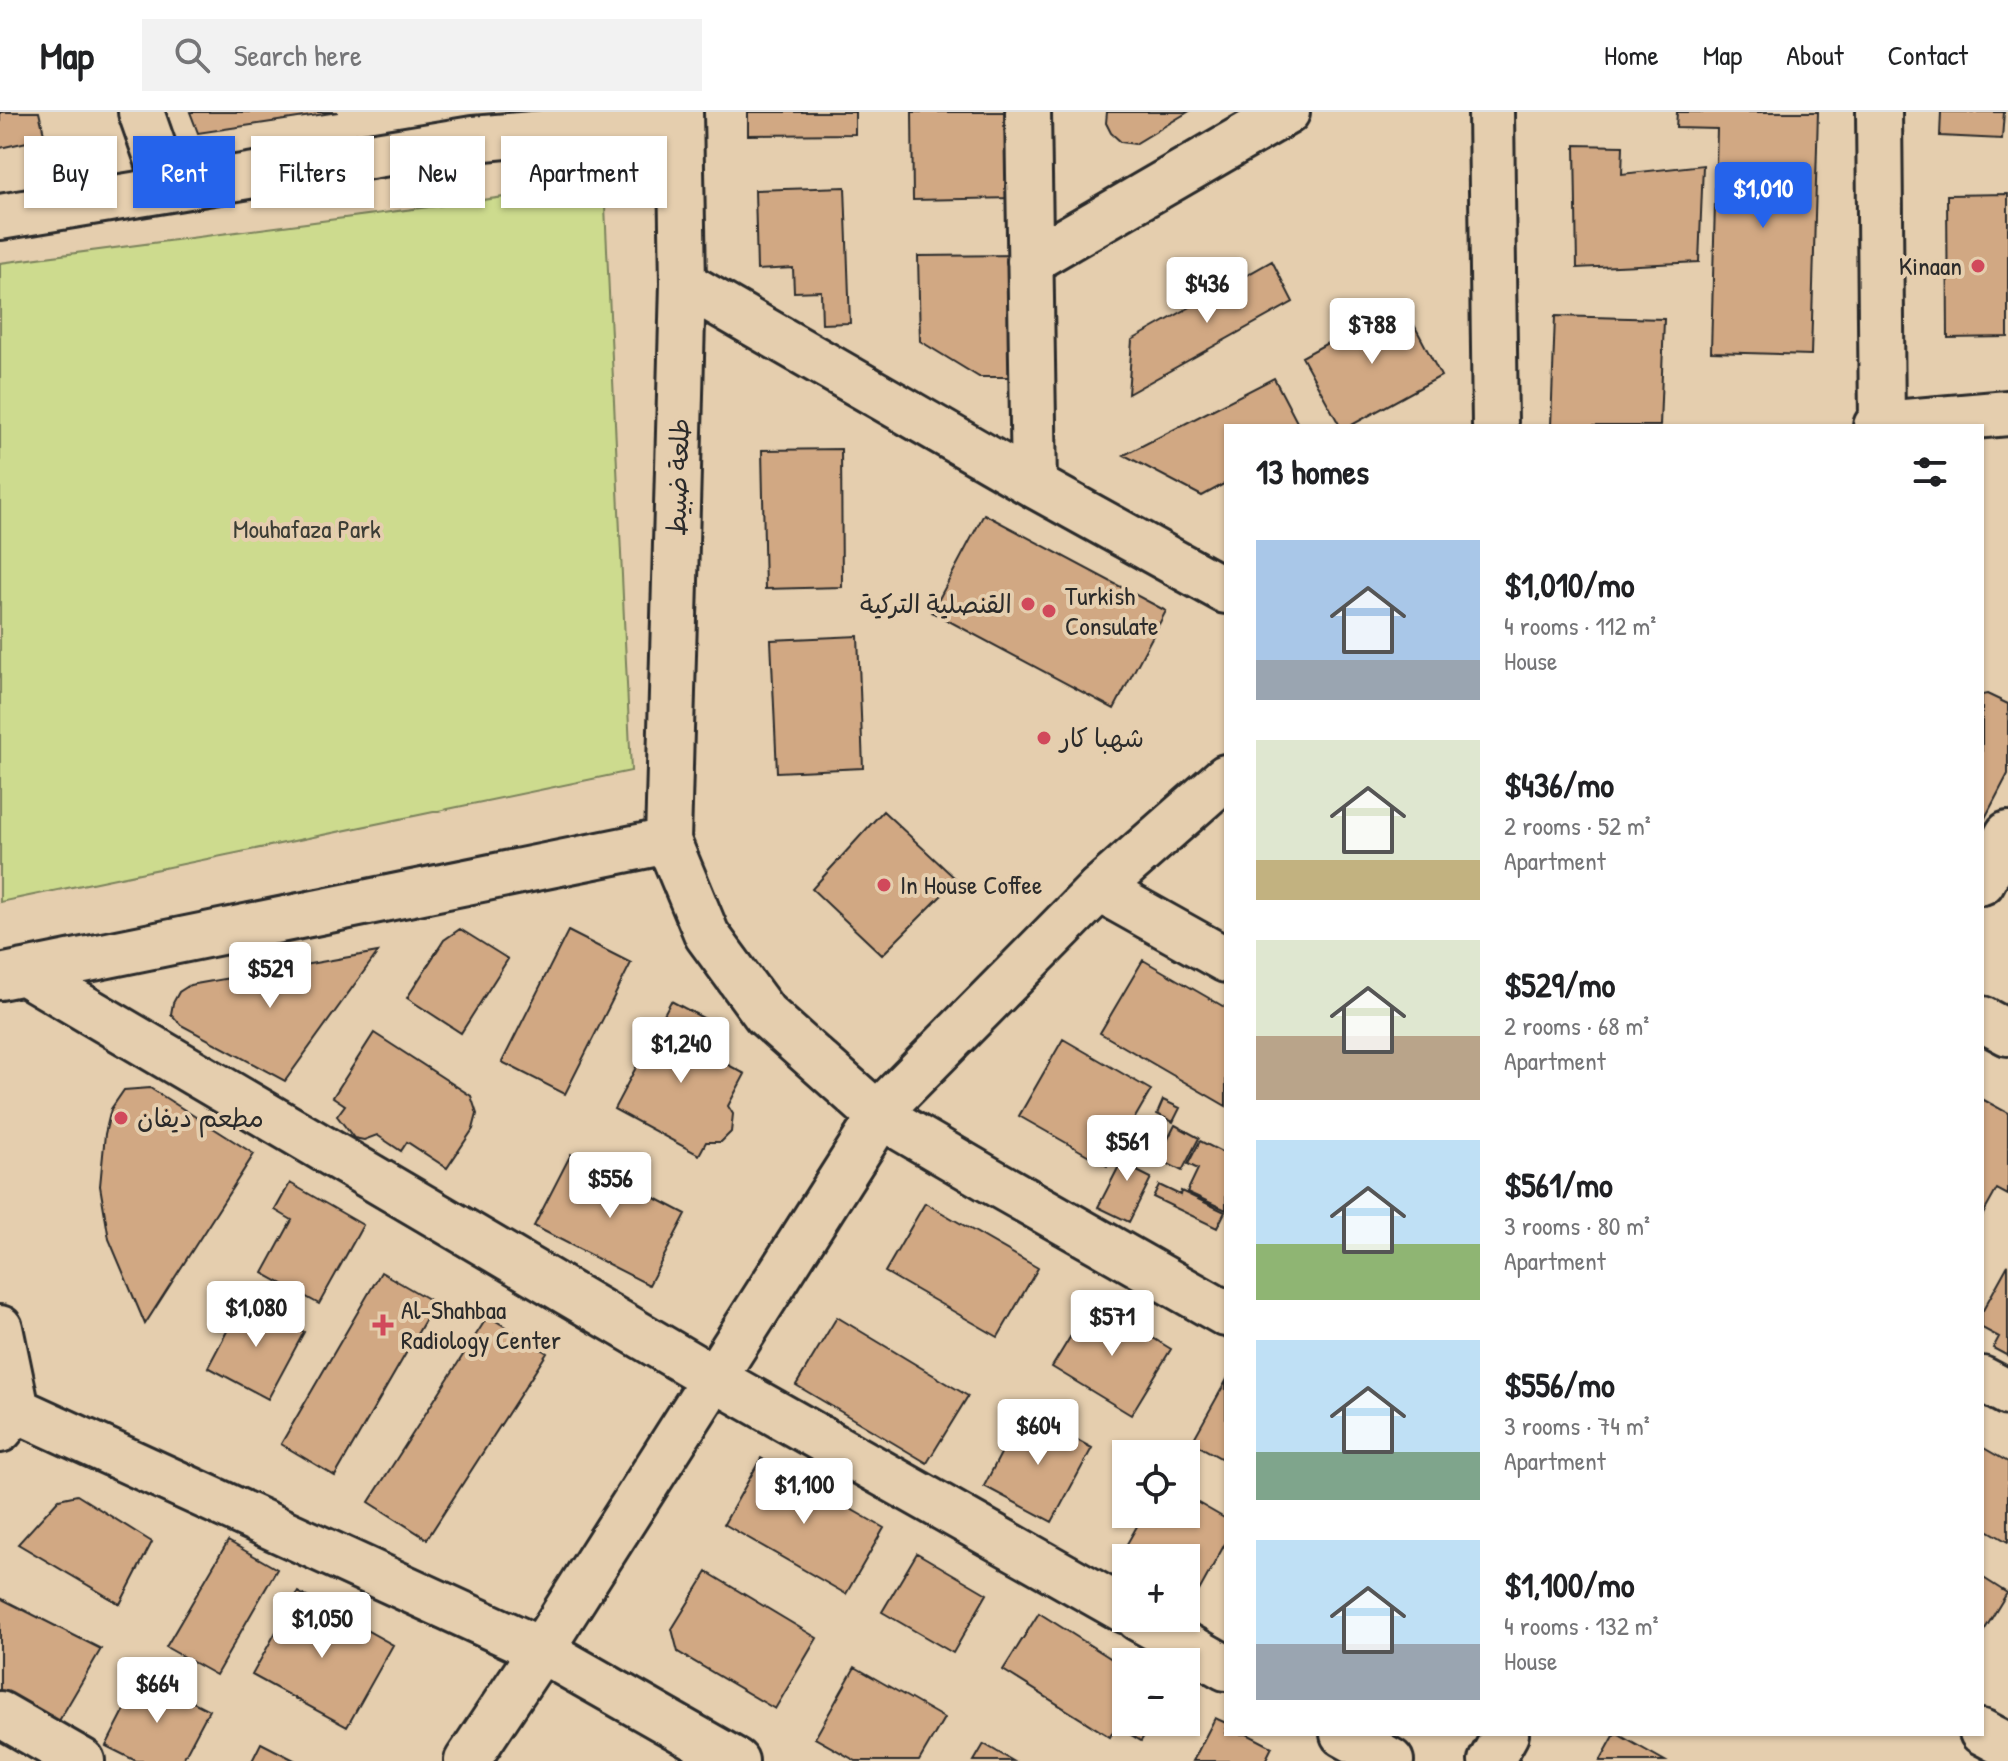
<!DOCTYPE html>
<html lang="en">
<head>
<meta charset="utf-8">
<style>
	body { margin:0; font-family:"Patrick Hand","Playpen Sans Arabic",sans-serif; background:#f2f2f2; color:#202124; height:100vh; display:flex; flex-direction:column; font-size:30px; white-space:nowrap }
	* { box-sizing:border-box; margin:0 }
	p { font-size:26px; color:#757577 }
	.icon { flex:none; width:44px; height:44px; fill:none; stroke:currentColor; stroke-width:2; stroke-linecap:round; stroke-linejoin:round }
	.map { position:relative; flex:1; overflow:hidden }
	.details { position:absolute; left:1224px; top:312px; width:760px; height:1312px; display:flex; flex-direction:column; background:#fff; border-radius:0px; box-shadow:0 2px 6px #0004 }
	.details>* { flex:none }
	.hud { position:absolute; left:24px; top:24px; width:760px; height:72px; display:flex; gap:16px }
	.controls { position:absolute; left:1112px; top:1328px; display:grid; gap:16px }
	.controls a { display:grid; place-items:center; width:88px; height:88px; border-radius:0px; background:#fff; box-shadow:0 2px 6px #0004; font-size:40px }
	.price { position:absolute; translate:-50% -68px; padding:0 18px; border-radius:8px; background:#fff; color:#222; font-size:26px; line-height:52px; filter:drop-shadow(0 2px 4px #0008) }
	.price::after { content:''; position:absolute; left:50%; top:48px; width:24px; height:18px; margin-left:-12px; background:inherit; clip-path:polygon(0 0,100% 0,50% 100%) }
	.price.on { background:#2563eb; color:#fff }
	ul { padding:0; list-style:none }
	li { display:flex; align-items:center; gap:24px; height:200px; padding:0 32px }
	li span { display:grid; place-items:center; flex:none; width:224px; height:160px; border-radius:0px; color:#555 }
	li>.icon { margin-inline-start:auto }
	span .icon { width:96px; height:96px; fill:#fffc; stroke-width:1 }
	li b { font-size:34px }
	h2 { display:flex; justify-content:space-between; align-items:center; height:96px; padding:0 32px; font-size:34px }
	.pill { padding:0 28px; border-radius:0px; background:#fff; box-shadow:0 2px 6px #0004; font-size:28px; line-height:72px }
	.pill.on { background:#2563eb; color:#fff }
	header { display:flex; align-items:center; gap:48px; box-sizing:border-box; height:112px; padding:0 40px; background:#fff; border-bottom:2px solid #e0e0e0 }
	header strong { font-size:38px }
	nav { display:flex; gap:44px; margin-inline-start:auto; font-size:28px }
	.search { width:560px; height:72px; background:#f2f2f2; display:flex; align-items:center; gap:20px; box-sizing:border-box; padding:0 28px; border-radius:0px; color:#757577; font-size:30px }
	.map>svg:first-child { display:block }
	.green { fill:#cddb8e; stroke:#7c835c; stroke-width:2 }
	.building { fill:#d1a883; stroke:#2b2b2b; stroke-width:2 }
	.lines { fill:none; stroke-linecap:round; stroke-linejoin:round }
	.street-casing { stroke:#2b2b2b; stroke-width:50 }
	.secondary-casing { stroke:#2b2b2b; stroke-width:50 }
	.street { stroke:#e5ceae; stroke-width:44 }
	.secondary { stroke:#e5ceae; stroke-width:44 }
	.poi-dot { fill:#d1495b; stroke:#e5ceae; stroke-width:3 }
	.labels { text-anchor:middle; stroke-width:8; stroke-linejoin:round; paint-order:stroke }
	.poi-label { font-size:26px; fill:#2b2b2b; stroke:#e5ceae; text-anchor:start }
	.street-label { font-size:26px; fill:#2b2b2b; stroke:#e5ceae }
	.park-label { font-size:26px; fill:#3b3d35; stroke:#e5ceae }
</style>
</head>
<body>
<header>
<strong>Map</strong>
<div class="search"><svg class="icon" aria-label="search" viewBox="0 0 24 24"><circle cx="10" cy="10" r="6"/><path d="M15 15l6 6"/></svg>Search here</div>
<nav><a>Home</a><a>Map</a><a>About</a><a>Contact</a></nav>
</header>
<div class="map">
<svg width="2008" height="1649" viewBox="0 0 2008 1649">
	<rect width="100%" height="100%" fill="#e5ceae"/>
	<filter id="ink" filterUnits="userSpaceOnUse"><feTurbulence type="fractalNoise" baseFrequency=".0125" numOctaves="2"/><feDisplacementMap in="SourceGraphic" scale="16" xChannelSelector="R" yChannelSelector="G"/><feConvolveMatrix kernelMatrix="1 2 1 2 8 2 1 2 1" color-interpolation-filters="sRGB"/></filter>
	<g filter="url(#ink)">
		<!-- green -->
		<path class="green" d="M604 72 631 659 0 790V151Z"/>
		<!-- building -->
		<path class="building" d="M0 0H39L45 26 0 36Z
			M190 0H338L198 21Z
			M748 0H855V22L748 23Z
			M912 0H1013L1014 86 913 88Z
			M1107 0H1188L1135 32 1121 30 1111 21 1106 11Z
			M1677 0H1818L1811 243 1711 240 1717 17 1676 16Z
			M1941 0H2004L2002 27 1940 24Z
			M1575 33 1623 34 1622 62 1703 53 1699 150 1577 156Z
			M845 75 850 211 822 212 821 179 794 180 793 156 757 158 755 78Z
			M2008 82V225L1948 226 1947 83Z
			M1019 143V265H979L920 229 918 144Z
			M1272 149 1293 190 1128 282 1132 228Z
			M1402 190 1441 264 1350 314H1340L1302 245Z
			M1555 204 1664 207 1660 314H1551Z
			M1274 266 1299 314H1226V371L1202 384 1124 343Z
			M841 337 842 475 765 477 762 338Z
			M984 402 1166 499 1114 597 932 500Z
			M858 524 863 656 777 660 771 528Z
			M1987 582 2008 592V662L1985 706 1982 704V583Z
			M883 699 957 768 882 843 812 777Z
			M460 817 508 847 461 921 407 886 444 828Z
			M568 819 631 851 565 982 502 950Z
			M378 840 285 969 181 913 171 902 173 891 179 880 190 873Z
			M1143 848 1226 896V994L1100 921Z
			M671 889 707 908 693 934 745 962 728 994 733 1002 731 1020 721 1030H706L699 1043 614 997Z
			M374 921 471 984 477 1002 473 1017 447 1056 407 1030 401 1039 377 1023 364 1028 354 1026 337 1004 345 993 333 985Z
			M1063 927 1151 978 1107 1054 1019 1004Z
			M150 976 254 1042 145 1212 109 1127 100 1074 105 1022 111 997 124 978Z
			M1982 987 2008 1001V1083L1997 1077 1982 1104Z
			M1163 988 1180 996 1173 1010 1157 1002Z
			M1175 1013 1199 1026 1182 1059 1158 1047Z
			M1135 1023 1151 1032 1137 1059 1151 1066 1129 1110 1098 1095Z
			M1200 1029 1226 1042V1098L1187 1080 1198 1057 1188 1052Z
			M571 1042 686 1102 649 1173 534 1114Z
			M290 1071 363 1113 319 1192 263 1161 292 1108 275 1098Z
			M1159 1073 1180 1083 1181 1079 1225 1100 1217 1116 1153 1085Z
			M925 1091 1038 1156 998 1225 885 1160Z
			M2008 1153V1244L1993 1236 1999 1225 1982 1216V1200Z
			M381 1160 435 1191 335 1364 281 1332Z
			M244 1187 304 1220 268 1287 208 1255Z
			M1092 1189 1171 1237 1131 1303 1052 1255Z
			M488 1204 547 1241 427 1427 369 1390Z
			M837 1205 968 1284 927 1351 796 1273Z
			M1226 1269V1349L1192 1330Z
			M1023 1299 1092 1336 1052 1410 984 1374Z
			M1982 1335 2008 1350V1430L1982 1415Z
			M761 1346 884 1416 846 1482 724 1412Z
			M77 1383 152 1430 120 1492 18 1432 59 1387Z
			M1186 1384 1226 1407V1430L1199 1479 1186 1472V1446H1140L1124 1437 1144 1402H1186Z
			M228 1429 277 1457 216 1563 166 1535Z
			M917 1441 987 1482 953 1541 882 1500Z
			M707 1460 817 1526 775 1597 678 1540 672 1517Z
			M1982 1465 2007 1481 1982 1522Z
			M298 1480 393 1533 347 1615 252 1563Z
			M0 1486 101 1537 56 1614 0 1586Z
			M1039 1501 1126 1556V1610H1171L1163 1622 1150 1614 1141 1629 1116 1614 1110 1625 1003 1558Z
			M855 1555 944 1606 919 1649H856L815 1626Z
			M142 1564 209 1598 182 1649H136L106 1634Z
			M1215 1606 1226 1611V1622H1247L1272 1635 1265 1649H1193Z
			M1615 1622H1617L1665 1649H1600Z
			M261 1631 296 1649H252Z
			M984 1632 1013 1649H974Z"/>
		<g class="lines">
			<!-- street casing -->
			<g class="street-casing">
				<path id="street" d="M141 0 168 77
					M1028 0 1034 373
					M1879 0 1882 312
					M0 105 473 27 680 9
					M1030 149 1287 0
					M683 171 1034 373 1226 479
					M1982 770 2008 722
					M1099 777 1226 848
					M23 860 713 1266 1126 1499
					M0 865 668 729 707 823 765 902 877 1002 988 1067 1226 1202
					M1982 907 2008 921
					M0 1216 17 1298
					M1982 1267 2008 1281
					M0 1318 17 1298 541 1538 736 1649
					M1138 1506 1226 1556
					M0 1602 82 1649
					M1982 1620 2008 1634
					M1343 1622 1391 1649
					M1491 1649 1506 1622"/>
			</g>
			<!-- secondary casing -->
			<g class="secondary-casing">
				<path id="secondary" d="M1491 0 1495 314
					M1876 314 1882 312 2008 301
					M668 729 683 171 680 0
					M467 1649 541 1538 873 1016 877 1002 1099 777 1226 665"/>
			</g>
			<!-- street -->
			<use href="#street" class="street"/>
			<!-- secondary -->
			<use href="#secondary" class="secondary"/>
		</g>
	</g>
	<!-- markers -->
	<g class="poi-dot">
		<circle cx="1978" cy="154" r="8"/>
		<circle cx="1028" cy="492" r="8"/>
		<circle cx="1049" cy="499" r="8"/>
		<circle cx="1044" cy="626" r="8"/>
		<circle cx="884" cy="773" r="8"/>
		<circle cx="121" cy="1006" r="8"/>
		<path d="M379 1201h8v8h8v8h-8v8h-8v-8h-8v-8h8z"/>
	</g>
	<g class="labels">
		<!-- poi labels -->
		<g class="poi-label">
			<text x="1962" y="163" text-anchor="end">Kinaan</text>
			<text x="1065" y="493">Turkish<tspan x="1065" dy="30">Consulate</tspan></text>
			<text x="1012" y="501" text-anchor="end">القنصلية التركية</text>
			<text x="1060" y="635">شهبا كار</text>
			<text x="900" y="782">In House Coffee</text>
			<text x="137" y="1015">مطعم ديفان</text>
			<text x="401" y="1207">Al-Shahbaa<tspan x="401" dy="30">Radiology Center</tspan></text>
		</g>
		<!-- street labels -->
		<g class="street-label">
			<text transform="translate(678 365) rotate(-88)" y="9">طلعة ضبيط</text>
		</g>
		<!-- park labels -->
		<g class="park-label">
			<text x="307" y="426">Mouhafaza Park</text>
		</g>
	</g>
</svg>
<div class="controls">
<a><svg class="icon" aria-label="locate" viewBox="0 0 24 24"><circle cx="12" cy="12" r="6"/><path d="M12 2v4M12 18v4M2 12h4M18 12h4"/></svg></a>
<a>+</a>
<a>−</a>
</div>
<b class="price on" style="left:1763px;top:118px">$1,010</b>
<b class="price" style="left:1207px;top:213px">$436</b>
<b class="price" style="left:1372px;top:254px">$788</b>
<b class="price" style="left:270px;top:898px">$529</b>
<b class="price" style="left:681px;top:973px">$1,240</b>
<b class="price" style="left:1127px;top:1071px">$561</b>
<b class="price" style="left:610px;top:1108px">$556</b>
<b class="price" style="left:256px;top:1237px">$1,080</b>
<b class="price" style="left:1112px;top:1246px">$571</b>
<b class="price" style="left:1038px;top:1355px">$604</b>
<b class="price" style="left:804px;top:1414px">$1,100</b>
<b class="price" style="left:322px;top:1548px">$1,050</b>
<b class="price" style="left:157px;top:1613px">$664</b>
<div class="hud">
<a class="pill">Buy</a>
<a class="pill on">Rent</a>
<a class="pill">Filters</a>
<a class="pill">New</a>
<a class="pill">Apartment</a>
</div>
<section class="details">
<h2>13 homes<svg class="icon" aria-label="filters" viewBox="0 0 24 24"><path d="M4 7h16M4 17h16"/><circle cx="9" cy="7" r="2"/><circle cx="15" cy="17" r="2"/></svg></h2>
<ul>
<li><span style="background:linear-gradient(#a9c7e8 75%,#9aa5b1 0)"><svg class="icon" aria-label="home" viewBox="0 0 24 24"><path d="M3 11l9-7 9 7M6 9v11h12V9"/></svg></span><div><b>$1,010/mo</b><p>4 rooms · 112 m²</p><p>House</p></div></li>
<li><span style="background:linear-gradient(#dfe7d0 75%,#c2b280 0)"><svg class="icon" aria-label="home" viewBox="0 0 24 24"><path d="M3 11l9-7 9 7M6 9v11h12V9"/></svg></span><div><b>$436/mo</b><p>2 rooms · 52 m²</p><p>Apartment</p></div></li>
<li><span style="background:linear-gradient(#dfe7d0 60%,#b9a48a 0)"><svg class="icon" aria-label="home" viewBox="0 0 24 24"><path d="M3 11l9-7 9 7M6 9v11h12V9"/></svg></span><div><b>$529/mo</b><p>2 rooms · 68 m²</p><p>Apartment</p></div></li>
<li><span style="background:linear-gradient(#bfe0f5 65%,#8fb573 0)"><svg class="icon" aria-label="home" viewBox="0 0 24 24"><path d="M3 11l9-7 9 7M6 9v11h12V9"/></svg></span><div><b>$561/mo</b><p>3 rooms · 80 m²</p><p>Apartment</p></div></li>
<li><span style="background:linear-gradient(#bfe0f5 70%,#7fa58c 0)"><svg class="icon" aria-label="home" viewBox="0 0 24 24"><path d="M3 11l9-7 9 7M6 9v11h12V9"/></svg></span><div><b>$556/mo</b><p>3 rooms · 74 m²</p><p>Apartment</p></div></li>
<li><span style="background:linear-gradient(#bfe0f5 65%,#9aa5b1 0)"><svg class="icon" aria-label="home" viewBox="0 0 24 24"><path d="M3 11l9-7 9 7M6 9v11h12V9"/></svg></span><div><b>$1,100/mo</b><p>4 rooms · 132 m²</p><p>House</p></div></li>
</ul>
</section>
</div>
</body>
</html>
